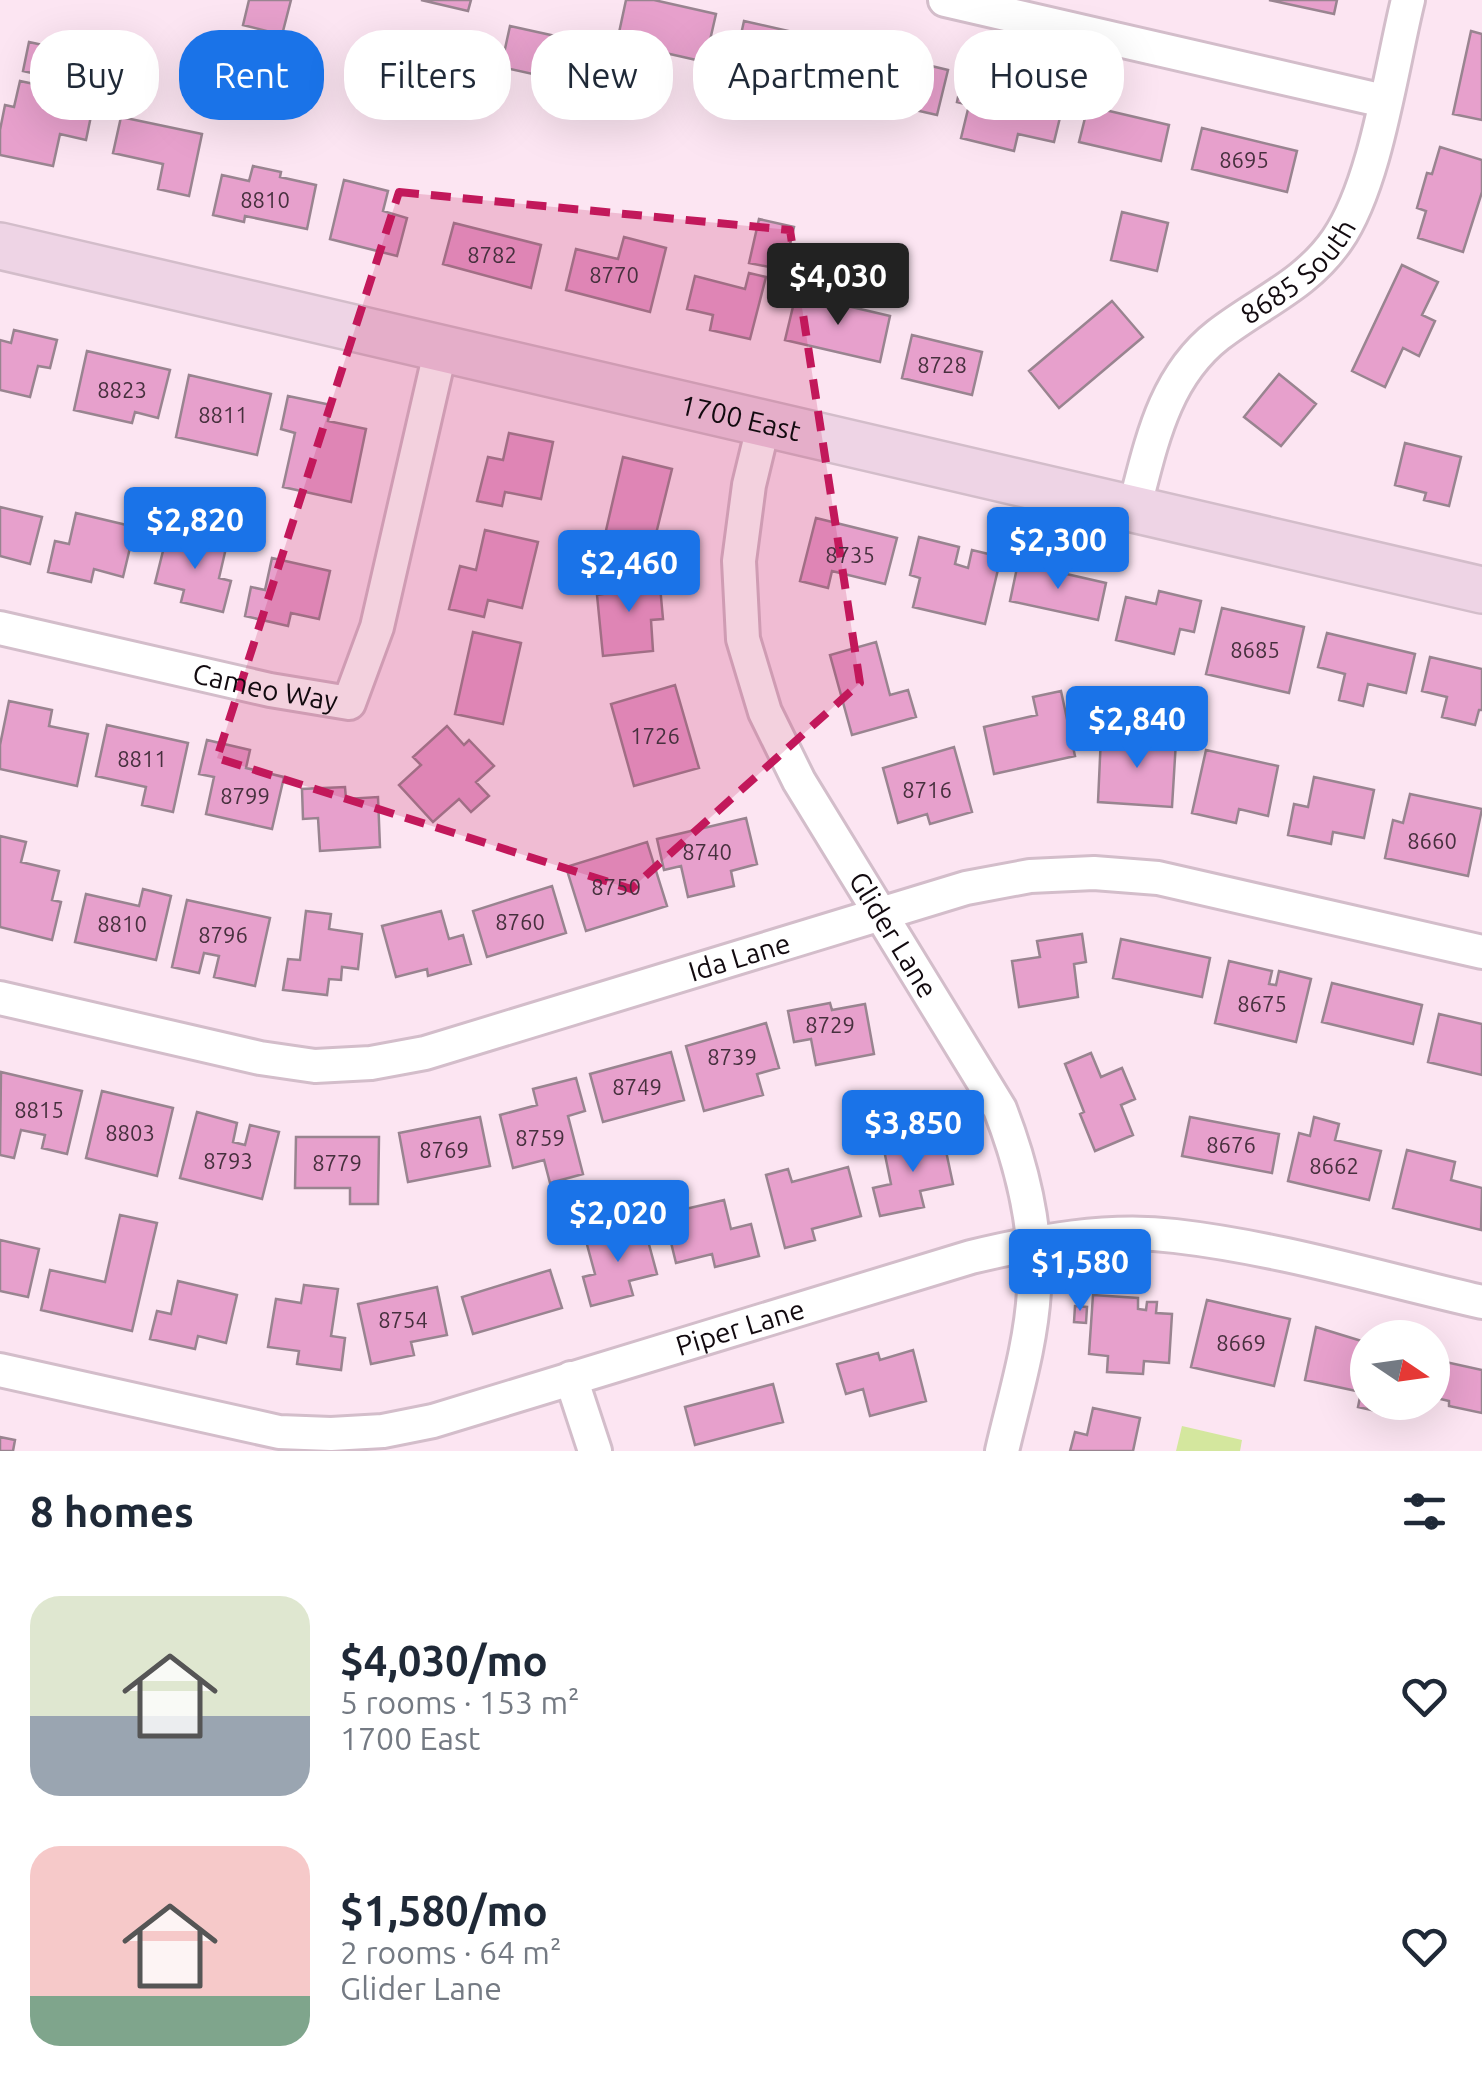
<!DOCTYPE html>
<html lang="en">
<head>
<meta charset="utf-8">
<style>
	body { margin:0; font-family:Ubuntu,sans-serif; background:#f2f2f3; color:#1f2937; height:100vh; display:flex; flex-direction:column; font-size:38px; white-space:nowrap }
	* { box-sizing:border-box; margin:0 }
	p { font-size:32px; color:#747a83 }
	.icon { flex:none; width:55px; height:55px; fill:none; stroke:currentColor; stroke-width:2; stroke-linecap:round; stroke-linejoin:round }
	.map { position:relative; height:1451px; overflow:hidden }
	.side { display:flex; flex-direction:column; background:#fff; flex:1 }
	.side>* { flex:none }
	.guide { position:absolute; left:30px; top:30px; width:1422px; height:90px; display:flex; gap:20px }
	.needle { width:65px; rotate:103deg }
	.tools { position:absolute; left:1350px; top:1320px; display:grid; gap:20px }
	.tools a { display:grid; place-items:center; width:100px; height:100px; border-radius:50%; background:#fff; box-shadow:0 10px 40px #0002; font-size:50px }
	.price { position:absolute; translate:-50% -85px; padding:0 22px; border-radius:10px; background:#1a73e8; color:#fff; font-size:32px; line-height:65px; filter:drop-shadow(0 2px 5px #0008) }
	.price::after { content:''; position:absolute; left:50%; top:60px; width:30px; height:22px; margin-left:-15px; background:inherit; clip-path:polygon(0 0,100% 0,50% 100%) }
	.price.selected { background:#222; color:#fff }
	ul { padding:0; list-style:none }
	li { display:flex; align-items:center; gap:30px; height:250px; padding:0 30px }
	li span { display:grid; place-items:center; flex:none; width:280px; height:200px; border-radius:30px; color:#555 }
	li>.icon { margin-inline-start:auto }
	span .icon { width:120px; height:120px; fill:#fffc; stroke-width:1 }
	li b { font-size:42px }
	h2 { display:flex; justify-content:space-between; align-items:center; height:120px; padding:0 30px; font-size:42px }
	.tag { padding:0 35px; border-radius:40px; background:#fff; box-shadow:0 10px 40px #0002; font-size:35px; line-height:90px }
	.tag.selected { background:#1a73e8; color:#fff }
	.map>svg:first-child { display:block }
	.green { fill:#d4e79e }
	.building { fill:#e7a0cc; stroke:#998490; stroke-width:2.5 }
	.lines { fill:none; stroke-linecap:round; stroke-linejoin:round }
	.street-casing { stroke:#d3bdca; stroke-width:38 }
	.secondary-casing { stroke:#d3bdca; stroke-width:50 }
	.street { stroke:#fff; stroke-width:32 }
	.secondary { stroke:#eed4e5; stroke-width:45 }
	.marked { fill:#c2185b; fill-opacity:0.2; stroke:#c2185b; stroke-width:8; stroke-dasharray:20 12; stroke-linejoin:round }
	.labels { text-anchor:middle; stroke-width:8; stroke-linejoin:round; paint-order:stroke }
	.number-label { font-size:22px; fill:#47303e }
	.street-label { font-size:28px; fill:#120a0f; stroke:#fdf9fb }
</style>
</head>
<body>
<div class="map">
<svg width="1482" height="1451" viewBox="0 0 1482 1451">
	<rect width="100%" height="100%" fill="#fce5f2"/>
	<!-- green -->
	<path class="green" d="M1182 1426 1242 1440 1240 1451H1176Z"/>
	<!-- building -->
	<path class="building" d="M249 0H291L282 35 243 25Z
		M421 0H471L468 11Z
		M626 0H654L716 14 705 62 617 42Z
		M1269 0H1337L1334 14Z
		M744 21 819 38 810 74 795 70 793 80 734 66Z
		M510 26 578 41 569 82 501 67Z
		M1471 31 1482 34V120L1453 114Z
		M29 42 75 52 68 81 23 71Z
		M860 49 948 70 937 115 849 95Z
		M385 65 439 77 433 104 379 92Z
		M963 73 1065 97 1054 142 1018 134 1014 151 961 138 969 105 957 102Z
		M20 81 95 97 86 140 60 134 53 166 0 155V130L5 105 14 107Z
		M1088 106 1169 125 1161 161 1079 142Z
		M121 117 202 134 189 196 158 189 163 164 113 153Z
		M1202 128 1297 151 1287 192 1192 169Z
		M1440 147 1482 160V192L1463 252 1418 238 1426 211 1417 208 1427 173 1432 174Z
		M253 166 281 172 280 177 316 185 307 229 245 216 244 222 213 215 222 175 249 181Z
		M344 180 388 191 383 211 407 218 397 256 330 239Z
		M1122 212 1168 223 1157 271 1111 260Z
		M759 219 794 227 784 270 749 263Z
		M454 223 541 245 531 288 443 264Z
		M624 237 666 248 650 312 566 290 576 249 618 259Z
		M1402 265 1438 282 1422 315 1435 321 1419 356 1403 348 1385 387 1352 371Z
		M749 273 766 277 750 339 710 330 713 315 687 309 695 276 745 289Z
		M796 294 890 316 880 362 785 340Z
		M1112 301 1143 337 1059 408 1029 371Z
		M14 330 57 340 50 368 38 366 30 397 0 390V340L11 343Z
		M912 335 982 352 972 395 902 378Z
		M87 351 170 370 158 418 135 412 132 423 74 410Z
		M1279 374 1316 404 1281 446 1244 417Z
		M189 375 271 394 257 455 176 437Z
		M288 396 331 405 328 421 366 429 351 502 283 487 295 433 281 429Z
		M509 433 553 442 541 499 505 492 502 506 477 501 488 457 503 460Z
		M1405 443 1461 457 1449 506 1424 500 1426 493 1395 485Z
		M623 457 672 469 652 550 604 539Z
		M0 507 42 517 30 564 0 556Z
		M76 513 135 527 123 577 94 569 91 582 48 572 55 541 69 544Z
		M816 518 897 538 885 584 832 571 828 588 800 581Z
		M485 530 538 542 522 608 488 600 484 617 449 609 460 566 476 570Z
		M167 535 226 548 219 578 231 581 223 612 181 602 184 590 155 583Z
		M919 537 959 547 955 564 968 568 972 550 1001 557 985 624 913 607 920 578 910 575Z
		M272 558 330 571 319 619 291 613 288 626 245 616 251 587 265 590Z
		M1018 563 1106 583 1098 620 1010 601Z
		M659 575 663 619 651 620 653 651 603 656 597 595 609 593 608 580Z
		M1159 591 1201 601 1194 632 1180 629 1174 654 1116 640 1126 597 1156 604Z
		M1222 608 1304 627 1289 693 1206 674Z
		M473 632 521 643 503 724 455 714Z
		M1327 633 1415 654 1406 693 1368 684 1363 706 1339 700 1345 674 1318 667Z
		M876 642 890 695 908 690 916 717 852 735 830 655Z
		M1430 657 1482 669V710H1479L1475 725 1442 717 1447 697 1422 691Z
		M675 685 699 768 634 786 611 704Z
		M1061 691 1075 756 994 774 984 727 1037 715 1033 697Z
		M9 701 52 710 49 726 88 734 77 786 0 769V745Z
		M107 725 188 743 173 812 142 805 146 787 96 776Z
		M447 726 464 745 469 740 494 766 476 782 489 796 471 812 459 799 433 822 399 785 421 765 413 757Z
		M1101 736 1176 741 1172 807 1098 802Z
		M207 740 250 750 246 768 284 777 272 829 206 814 214 777 199 774Z
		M954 747 972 812 930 824 927 814 898 823 883 768Z
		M1206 750 1278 766 1268 816 1239 809 1236 823 1192 813Z
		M1314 777 1374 790 1364 838 1333 832 1331 844 1288 835 1294 804 1308 807Z
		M345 787 346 799 378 797 380 847 320 851 318 818 303 819 302 789Z
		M1410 794 1482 809 1468 876 1385 858 1393 820 1403 823Z
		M746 818 757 864 731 871 734 886 688 897 681 866 664 870 657 839Z
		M0 836 26 842 21 862 59 871 52 900 61 902 52 940 0 927Z
		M647 842 667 906 586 931 566 867Z
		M552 886 566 933 487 957 473 911Z
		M143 889 171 896 156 960 75 942 86 894 139 906Z
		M187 900 270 918 255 986 214 977 219 956 204 953 199 973 172 967Z
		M306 911 331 914 329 929 362 934 358 969 342 967 341 980 329 979 327 995 283 990 288 959 300 960Z
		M441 911 449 939 463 935 471 964 428 976 427 969 396 977 382 926Z
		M1082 934 1086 962 1074 964 1078 997 1019 1007 1012 961 1040 957 1037 941Z
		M1121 939 1210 958 1202 997 1113 978Z
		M1229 961 1272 971 1269 984 1276 985 1279 971 1311 979 1296 1042 1215 1023Z
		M1332 983 1422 1005 1413 1044 1322 1022Z
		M830 1003 832 1010 865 1004 874 1054 816 1065 811 1039 794 1042 788 1011Z
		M1439 1014 1482 1024V1075L1428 1062Z
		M766 1023 779 1068 757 1074 763 1095 704 1111 686 1046Z
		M671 1052 684 1100 603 1122 590 1074Z
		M1091 1053 1101 1077 1122 1068 1135 1099 1121 1105 1133 1135 1095 1151 1080 1114 1084 1112 1065 1064Z
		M1 1072 82 1091 67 1154 42 1148 45 1135 21 1130 14 1158 0 1155Z
		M576 1078 585 1111 568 1116 583 1174 550 1183 544 1160 513 1168 500 1115 537 1105 533 1089Z
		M102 1091 173 1108 157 1176 86 1158Z
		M197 1112 237 1123 233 1142 245 1145 250 1125 279 1132 262 1199 180 1178Z
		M480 1117 490 1166 408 1182 399 1133Z
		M1190 1117 1279 1134 1272 1173 1182 1156Z
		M1314 1117 1339 1124 1335 1140 1381 1151 1369 1200 1288 1181 1299 1133 1310 1136Z
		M296 1137H379L378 1204H350V1188H295Z
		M943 1137 953 1184 920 1191 924 1207 880 1216 873 1188 891 1184 884 1150Z
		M1407 1150 1455 1162 1451 1180 1482 1188 1481 1230 1393 1208Z
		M848 1167 861 1216 812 1229 815 1240 785 1248 766 1175 788 1169 792 1182Z
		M724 1200 731 1229 751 1224 759 1256 715 1267 712 1254 676 1263 664 1214Z
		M120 1215 157 1223 132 1331 41 1310 50 1270 105 1282Z
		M644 1226 657 1274 629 1281 633 1295 591 1306 583 1277 595 1274 586 1241Z
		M0 1240 39 1249 28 1297 0 1291Z
		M550 1270 562 1308 473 1334 462 1297Z
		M178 1281 237 1295 226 1343 198 1336 195 1349 150 1339 157 1311 171 1314Z
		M304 1285 338 1289 331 1336 345 1338 341 1370 297 1364 299 1351 268 1347 276 1299 301 1303Z
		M437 1287 447 1335 411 1342 414 1355 371 1364 358 1304Z
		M1093 1295 1138 1298V1309L1146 1310 1147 1302H1157L1156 1313 1172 1314 1169 1363 1144 1361 1143 1374 1107 1372 1108 1356 1089 1354Z
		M1207 1300 1290 1319 1274 1386 1191 1367Z
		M1075 1306 1087 1307 1086 1323 1074 1322Z
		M1316 1327 1368 1343V1402H1387L1385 1413 1358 1407 1361 1392 1305 1380Z
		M913 1350 926 1401 870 1416 863 1389 846 1394 837 1364 878 1353 880 1360Z
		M1432 1359 1482 1370V1413L1449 1406V1401L1432 1397Z
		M773 1384 783 1422 695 1445 685 1407Z
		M1093 1408 1140 1418 1133 1451H1070L1075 1432 1087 1435Z
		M0 1437 15 1440 13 1451H0Z"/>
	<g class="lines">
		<!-- street casing -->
		<g class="street-casing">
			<g id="street">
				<path d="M945 0 1384 101"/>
				<path id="s1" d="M764 423 749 485 739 561 743 639 765 712 799 781 1000 1109C1022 1166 1038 1229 1034 1291 1031 1345 1014 1399 1002 1451"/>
				<path id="s2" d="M1134 509C1151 445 1163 378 1218 335 1259 303 1306 285 1337 240 1376 184 1391 69 1408 0"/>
				<path id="s3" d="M0 628 270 690 349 703 377 627 441 348"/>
				<path id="s4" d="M0 998 260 1058 315 1066 371 1063 425 1053 966 888 1030 876 1094 873 1158 878 1482 952"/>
				<path id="s5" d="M0 1370 279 1432 331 1434 383 1431 433 1421 971 1257C1038 1241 1107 1228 1175 1236 1279 1248 1381 1279 1482 1302"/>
				<path d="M571 1378 595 1451"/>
			</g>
		</g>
		<!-- secondary casing -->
		<g class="secondary-casing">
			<g id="secondary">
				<path id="s6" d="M0 246 1482 590"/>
			</g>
		</g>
		<!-- street -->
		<use href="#street" class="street"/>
		<!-- secondary -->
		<use href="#secondary" class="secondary"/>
	</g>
	<!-- marked area -->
	<path class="marked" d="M399 192 790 230 860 683 631 889 217 758Z"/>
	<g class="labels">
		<!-- number labels -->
		<g class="number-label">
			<text x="1244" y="168">8695</text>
			<text x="265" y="208">8810</text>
			<text x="492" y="263">8782</text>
			<text x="614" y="283">8770</text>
			<text x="942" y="373">8728</text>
			<text x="122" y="398">8823</text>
			<text x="223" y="423">8811</text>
			<text x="850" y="563">8735</text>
			<text x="1255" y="658">8685</text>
			<text x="655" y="744">1726</text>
			<text x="142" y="767">8811</text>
			<text x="927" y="798">8716</text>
			<text x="245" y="804">8799</text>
			<text x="1432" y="849">8660</text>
			<text x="707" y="860">8740</text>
			<text x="616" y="895">8750</text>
			<text x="520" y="930">8760</text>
			<text x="122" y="932">8810</text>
			<text x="223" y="943">8796</text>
			<text x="1262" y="1012">8675</text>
			<text x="830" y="1033">8729</text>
			<text x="732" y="1065">8739</text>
			<text x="637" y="1095">8749</text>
			<text x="39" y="1118">8815</text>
			<text x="130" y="1141">8803</text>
			<text x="540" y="1146">8759</text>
			<text x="1231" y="1153">8676</text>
			<text x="444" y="1158">8769</text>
			<text x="228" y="1169">8793</text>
			<text x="337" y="1171">8779</text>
			<text x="1334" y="1174">8662</text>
			<text x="403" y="1328">8754</text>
			<text x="1241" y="1351">8669</text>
		</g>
		<!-- street labels -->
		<g class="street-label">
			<text dy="10" stroke="none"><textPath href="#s2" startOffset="300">8685 South</textPath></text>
			<text dy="10" stroke="none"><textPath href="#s6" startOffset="760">1700 East</textPath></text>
			<text dy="10" stroke="none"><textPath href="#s3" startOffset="272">Cameo Way</textPath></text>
			<text dy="10" stroke="none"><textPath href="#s1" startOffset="552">Glider Lane</textPath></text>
			<text dy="10" stroke="none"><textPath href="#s4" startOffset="762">Ida Lane</textPath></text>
			<text dy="10" stroke="none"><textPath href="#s5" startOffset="762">Piper Lane</textPath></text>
		</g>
	</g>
</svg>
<div class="tools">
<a><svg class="needle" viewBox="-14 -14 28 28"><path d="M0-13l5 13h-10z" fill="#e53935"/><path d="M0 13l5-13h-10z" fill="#747a83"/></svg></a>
</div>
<b class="price selected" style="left:838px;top:328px">$4,030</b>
<b class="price" style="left:195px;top:572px">$2,820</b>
<b class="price" style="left:1058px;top:592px">$2,300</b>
<b class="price" style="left:629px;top:615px">$2,460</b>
<b class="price" style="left:1137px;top:771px">$2,840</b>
<b class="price" style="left:913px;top:1175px">$3,850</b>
<b class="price" style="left:618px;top:1265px">$2,020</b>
<b class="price" style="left:1080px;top:1314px">$1,580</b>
<div class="guide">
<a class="tag">Buy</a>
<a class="tag selected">Rent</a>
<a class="tag">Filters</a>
<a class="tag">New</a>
<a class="tag">Apartment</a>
<a class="tag">House</a>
</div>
</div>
<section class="side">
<h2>8 homes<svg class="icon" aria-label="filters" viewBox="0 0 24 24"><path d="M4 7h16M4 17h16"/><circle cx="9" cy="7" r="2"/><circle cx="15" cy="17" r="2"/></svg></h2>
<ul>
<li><span style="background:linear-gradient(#dfe7d0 60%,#9aa5b1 0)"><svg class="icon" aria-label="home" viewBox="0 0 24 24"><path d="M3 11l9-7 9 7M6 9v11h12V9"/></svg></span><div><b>$4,030/mo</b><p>5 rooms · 153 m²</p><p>1700 East</p></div><svg class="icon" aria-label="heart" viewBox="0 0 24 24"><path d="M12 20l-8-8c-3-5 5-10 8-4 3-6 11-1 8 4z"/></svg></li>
<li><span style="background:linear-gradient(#f6c9c9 75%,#7fa58c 0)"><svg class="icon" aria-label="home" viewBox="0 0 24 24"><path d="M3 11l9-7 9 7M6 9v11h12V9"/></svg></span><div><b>$1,580/mo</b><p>2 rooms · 64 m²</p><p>Glider Lane</p></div><svg class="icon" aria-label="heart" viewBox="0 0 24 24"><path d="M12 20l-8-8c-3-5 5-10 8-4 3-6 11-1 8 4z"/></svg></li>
</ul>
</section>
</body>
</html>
